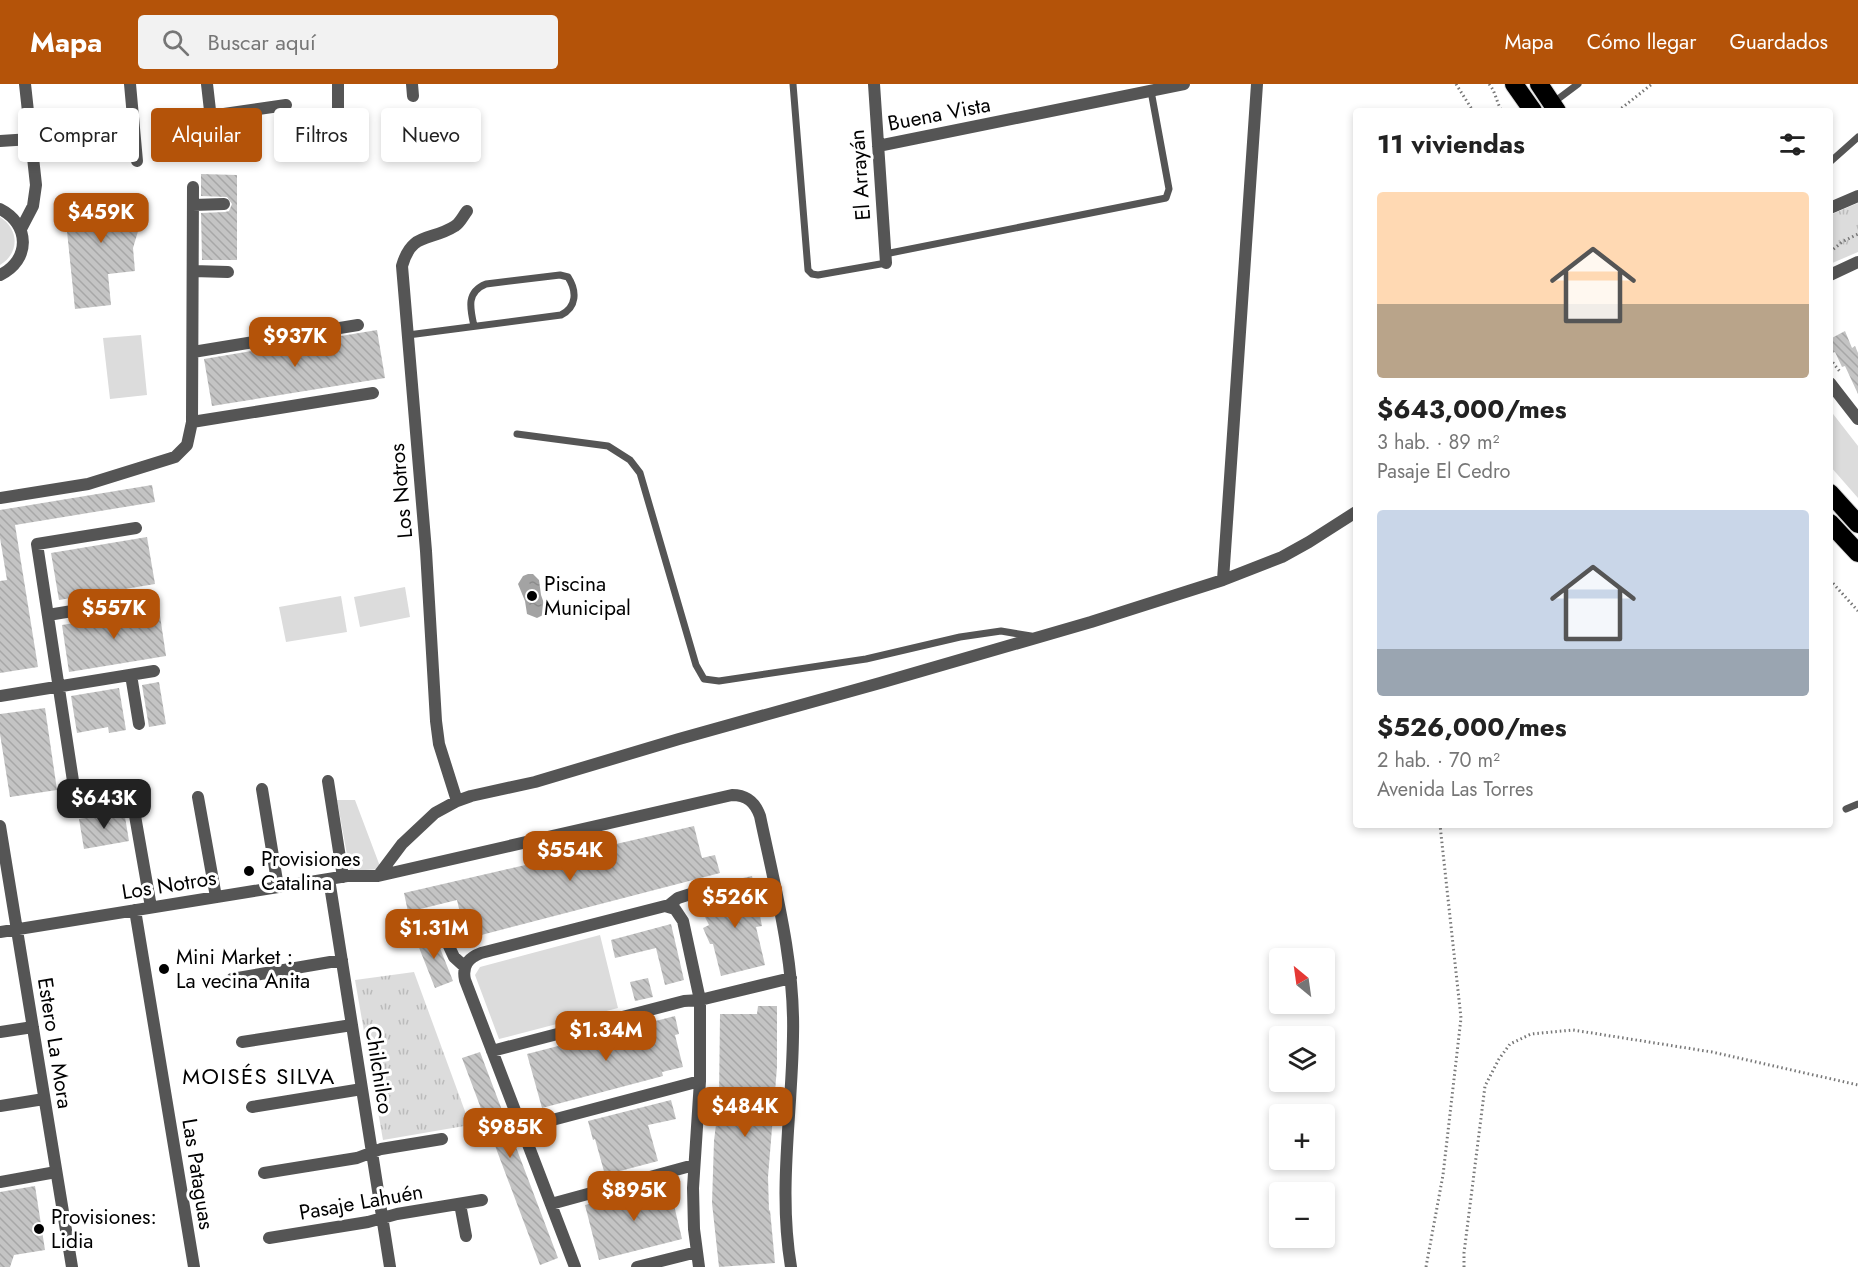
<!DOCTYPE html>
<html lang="es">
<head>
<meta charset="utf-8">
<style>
	body { margin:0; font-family:Jost,sans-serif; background:#f2f2f2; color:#222; height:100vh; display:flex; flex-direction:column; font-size:22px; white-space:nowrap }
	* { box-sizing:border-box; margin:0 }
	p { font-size:20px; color:#767676 }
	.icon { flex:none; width:33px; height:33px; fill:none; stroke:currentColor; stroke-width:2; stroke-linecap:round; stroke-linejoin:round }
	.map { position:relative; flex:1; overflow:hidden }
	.sheet { position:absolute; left:1353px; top:24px; width:480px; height:720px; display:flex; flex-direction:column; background:#fff; border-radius:6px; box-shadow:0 3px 9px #0003 }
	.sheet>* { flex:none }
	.banner { position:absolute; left:18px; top:24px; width:570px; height:54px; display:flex; gap:12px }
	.needle { width:39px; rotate:331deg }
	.tools { position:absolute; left:1269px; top:864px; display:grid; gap:12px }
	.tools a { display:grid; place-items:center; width:66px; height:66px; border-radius:6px; background:#fff; box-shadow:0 3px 9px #0003; font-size:30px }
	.price { position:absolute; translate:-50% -51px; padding:0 14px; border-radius:12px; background:#b45309; color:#fff; font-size:20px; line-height:39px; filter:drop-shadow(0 2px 3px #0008) }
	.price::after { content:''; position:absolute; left:50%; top:36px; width:18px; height:14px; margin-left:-9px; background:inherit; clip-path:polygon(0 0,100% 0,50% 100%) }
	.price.active { background:#222; color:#fff }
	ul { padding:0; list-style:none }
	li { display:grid; align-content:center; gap:12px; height:318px; padding:0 24px }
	li span { display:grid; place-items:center; height:186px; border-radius:6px; color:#555 }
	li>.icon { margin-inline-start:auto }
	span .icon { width:108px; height:108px; fill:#fffc; stroke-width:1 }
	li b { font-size:26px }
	h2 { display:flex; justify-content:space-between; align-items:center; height:72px; padding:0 24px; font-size:26px }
	.pill { padding:0 21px; border-radius:6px; background:#fff; box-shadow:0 3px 9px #0003; font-size:21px; line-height:54px }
	.pill.active { background:#b45309; color:#fff }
	header { display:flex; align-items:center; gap:36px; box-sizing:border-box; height:84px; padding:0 30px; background:#b45309; color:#fff }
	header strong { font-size:28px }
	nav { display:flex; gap:33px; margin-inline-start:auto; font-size:21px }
	.search { width:420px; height:54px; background:#f2f2f2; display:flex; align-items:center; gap:15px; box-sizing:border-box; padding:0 21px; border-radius:6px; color:#767676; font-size:22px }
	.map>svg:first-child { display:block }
	.green { fill:#dcdcdc }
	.park { fill:url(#park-tufts) }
	.water { fill:url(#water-ripples) }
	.building { fill:url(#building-back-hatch) }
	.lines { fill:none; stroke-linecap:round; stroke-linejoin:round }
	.motorway-casing { stroke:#dbdbdb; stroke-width:20 }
	.path { stroke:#777; stroke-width:3; stroke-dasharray:1.5 3; stroke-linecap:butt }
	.service { stroke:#555; stroke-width:7 }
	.minor { stroke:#555; stroke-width:12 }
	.motorway { stroke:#000; stroke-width:18 }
	.poi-dot { fill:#000; stroke:#fff; stroke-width:2 }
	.labels { text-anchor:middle; stroke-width:6; stroke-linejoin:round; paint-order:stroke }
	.street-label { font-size:21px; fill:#000; stroke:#fff }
	.poi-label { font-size:21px; fill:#000; stroke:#fff; text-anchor:start }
	.neighbourhood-label { font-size:22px; letter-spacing:1.5px; fill:#000; stroke:#fff }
</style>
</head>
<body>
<header>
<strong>Mapa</strong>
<div class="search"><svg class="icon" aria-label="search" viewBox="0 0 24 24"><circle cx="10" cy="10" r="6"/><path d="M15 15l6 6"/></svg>Buscar aquí</div>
<nav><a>Mapa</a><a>Cómo llegar</a><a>Guardados</a></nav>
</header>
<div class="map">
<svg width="1858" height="1183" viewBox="0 0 1858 1183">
	<defs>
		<pattern id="park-tufts" width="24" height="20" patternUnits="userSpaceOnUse" patternTransform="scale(1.5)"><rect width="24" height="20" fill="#dcdcdc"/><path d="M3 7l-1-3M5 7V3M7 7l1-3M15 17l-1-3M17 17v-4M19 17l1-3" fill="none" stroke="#bbb"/></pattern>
		<pattern id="water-ripples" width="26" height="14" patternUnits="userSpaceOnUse" patternTransform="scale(1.5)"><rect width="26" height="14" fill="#a3a3a3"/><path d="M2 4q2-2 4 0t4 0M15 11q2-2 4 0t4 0" fill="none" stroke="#8b8b8b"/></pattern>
		<pattern id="building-back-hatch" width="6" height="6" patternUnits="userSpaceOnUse" patternTransform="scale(1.5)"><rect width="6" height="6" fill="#c4c4c4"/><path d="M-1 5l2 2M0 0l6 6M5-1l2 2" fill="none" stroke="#a7a7a7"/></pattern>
	</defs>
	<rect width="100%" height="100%" fill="#fff"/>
	<!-- green -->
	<path class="green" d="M0 133C19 145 20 169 0 181Z
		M141 251 147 311 110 315 103 254Z
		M1830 326 1858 362V414L1830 382Z
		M405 503 410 533 360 543 354 513Z
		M341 512 347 548 286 558 279 523Z
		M337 716H355L381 785 350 787Z
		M600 851 618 924 499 955 475 891 480 883Z"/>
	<!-- park -->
	<path class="park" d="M1858 119V168L1830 180V131Z
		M414 888 470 1041 383 1056 355 896Z"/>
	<!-- water -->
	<path class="water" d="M528 490H533L539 496 541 511 546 525 545 530 537 534 527 530 525 517 518 500 523 492Z"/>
	<!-- building -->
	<path class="building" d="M201 90 237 91V176H202L201 129 225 128 229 127 232 120 227 113 201 112Z
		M139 109 142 134 133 164 135 187 108 190 111 221 75 225 64 118Z
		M377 246 385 294 212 322 204 275Z
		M1845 247 1852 264 1855 262 1858 269V310L1845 282 1842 283 1835 268 1830 270V255Z
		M152 401 155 418 15 441 38 583 0 589V497L7 496 0 454V426Z
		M147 453 155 500 59 516 51 469Z
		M159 525 166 572 69 588 62 541Z
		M159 598 166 640 149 643 142 601Z
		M119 604 126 646 109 649 108 643 77 649 71 612Z
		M45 624 57 706 10 713 0 650V630Z
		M124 727 129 757 84 765 79 735Z
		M694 742 702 774 715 771 720 789 466 855 457 816 408 828 404 809Z
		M752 792 762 842 756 843 765 881 721 892 713 860H710L703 844 709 841 700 823 736 807 734 796Z
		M671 840 684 896 665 901 656 864 615 874 611 856Z
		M434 849 453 897 435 904 416 856Z
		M648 894 653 913 635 917 630 898Z
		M758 922H777V983L768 1093 769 1127 770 1126 775 1179 719 1183 712 1119 714 1057 719 1016 720 930H757Z
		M675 932 679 950 675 951 683 983 662 988 663 992 542 1024 527 970Z
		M480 968 558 1174 540 1181 462 974Z
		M671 1016 676 1035 648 1041 658 1077 605 1091 595 1055 593 1056 588 1037Z
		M669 1100 682 1155 599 1176 585 1121Z
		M35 1102 45 1166 14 1171 10 1183H0V1108Z"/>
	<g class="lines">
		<!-- motorway casing -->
		<g class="motorway-casing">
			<path id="motorway" d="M1514 0 1533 27
				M1539 0 1557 27
				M1830 409 1858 440
				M1830 439 1858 469"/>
		</g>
		<!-- path -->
		<path class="path" d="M1456 0 1473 27
			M1489 0C1496 8 1496 18 1502 27
			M1618 27 1652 0
			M1830 168 1842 158 1858 150
			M1830 275 1841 289
			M1830 496 1858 527
			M1426 1183 1443 1091 1461 934 1440 741
			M1464 1183V1169L1485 1002 1499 975 1510 960 1531 950 1573 946 1712 968 1858 1001"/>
		<!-- service -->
		<path class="service" d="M793 0 808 186 812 190 818 191 886 179
			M1554 18 1578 0
			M1830 78 1858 53
			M885 170 1166 114 1169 105 1151 7
			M408 251 561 231C577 223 577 207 568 193L560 191 486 200C466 208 470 224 474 242
			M517 350 608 362 630 376 640 389 696 581 704 595 719 597 866 575 960 553 1001 547 1031 552
			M1846 725 1858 720"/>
		<!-- minor -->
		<path class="minor" d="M130 0 137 77
			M207 0 212 44
			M338 0V24
			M412 0 413 12
			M874 0 886 179
			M210 32 286 21
			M29 42 133 33
			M0 57 31 55
			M878 62 1184 0
			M193 121 224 120
			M1830 124 1858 112
			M0 125C30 140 31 176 0 191
			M21 145 33 122 36 101 25 0
			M193 187 228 188
			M1830 191 1858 178
			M193 268 358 241
			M1830 299 1858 335
			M192 338 373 309
			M0 414 88 400 175 373 187 361 192 338 193 103
			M1223 496 1257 0
			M48 531 145 515
			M131 591 139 640
			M0 612 154 587
			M73 697 37 460 136 444
			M328 697 343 793
			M262 705 278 803
			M198 713 216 813
			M457 717 439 660 436 637 426 467 402 182C412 147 430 158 455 142 460 139 463 132 467 127
			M134 726 151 823
			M0 742 72 1183
			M378 792 402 760 435 729 457 717 471 712 535 698 679 655 880 599 1091 538 1223 496 1282 473 1309 458 1356 428
			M329 795 390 1183
			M668 822 678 814 700 807
			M135 826 194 1183
			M0 848 347 792H378L732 711C747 711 755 718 760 732 775 804 795 877 793 952 792 1029 778 1106 791 1183
			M447 858 454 873 465 883
			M232 895 342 876
			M0 948 33 943
			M242 958 352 941
			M492 967 684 917 700 916 791 894
			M0 1022 44 1015
			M252 1023 362 1005
			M522 1044 700 997
			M264 1089 357 1074 381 1065 442 1055
			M0 1098 56 1088
			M460 1120 466 1152
			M551 1120 694 1081
			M269 1154 368 1138 397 1130 482 1116
			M575 1183 465 896C462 882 468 874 481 869L665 822 675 825 683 837 700 916V997L693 1104 694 1145 699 1183
			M637 1183 697 1168"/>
		<!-- motorway -->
		<use href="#motorway" class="motorway"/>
	</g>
	<!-- markers -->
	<g class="poi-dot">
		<circle cx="532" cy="512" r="6"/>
		<circle cx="249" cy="787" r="6"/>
		<circle cx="164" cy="885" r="6"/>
		<circle cx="39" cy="1145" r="6"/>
	</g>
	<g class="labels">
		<!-- street labels -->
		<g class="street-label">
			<text transform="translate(939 30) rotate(-11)" y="7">Buena Vista</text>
			<text transform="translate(860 91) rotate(-94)" y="7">El Arrayán</text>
			<text transform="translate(401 407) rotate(-95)" y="7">Los Notros</text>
			<text transform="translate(169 801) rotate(-9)" y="7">Los Notros</text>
			<text transform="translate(55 959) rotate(81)" y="7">Estero La Mora</text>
			<text transform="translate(379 986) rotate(81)" y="7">Chilchilco</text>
			<text transform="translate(198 1090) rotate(81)" y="7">Las Pataguas</text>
			<text transform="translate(361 1118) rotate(-10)" y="7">Pasaje Lahuén</text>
		</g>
		<!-- poi labels -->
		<g class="poi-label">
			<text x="544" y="507">Piscina<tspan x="544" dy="24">Municipal</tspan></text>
			<text x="261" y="782">Provisiones<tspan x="261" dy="24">Catalina</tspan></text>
			<text x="176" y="880">Mini Market :<tspan x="176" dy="24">La vecina Anita</tspan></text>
			<text x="51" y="1140">Provisiones:<tspan x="51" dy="24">Lidia</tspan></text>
		</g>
		<!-- neighbourhood labels -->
		<g class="neighbourhood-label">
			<text x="259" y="1000">MOISÉS SILVA</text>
		</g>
	</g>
</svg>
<div class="tools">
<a><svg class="needle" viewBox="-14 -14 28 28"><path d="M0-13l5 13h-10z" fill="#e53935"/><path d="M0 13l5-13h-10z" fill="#767676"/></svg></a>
<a><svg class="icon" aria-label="layers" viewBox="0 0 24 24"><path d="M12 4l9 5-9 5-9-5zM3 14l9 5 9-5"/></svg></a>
<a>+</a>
<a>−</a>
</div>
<b class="price" style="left:101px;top:160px">$459K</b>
<b class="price" style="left:295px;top:284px">$937K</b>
<b class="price" style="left:114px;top:556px">$557K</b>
<b class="price active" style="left:104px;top:746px">$643K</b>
<b class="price" style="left:570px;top:798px">$554K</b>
<b class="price" style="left:735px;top:845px">$526K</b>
<b class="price" style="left:434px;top:876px">$1.31M</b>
<b class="price" style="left:606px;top:978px">$1.34M</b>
<b class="price" style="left:745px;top:1054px">$484K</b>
<b class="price" style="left:510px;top:1075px">$985K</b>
<b class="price" style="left:634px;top:1138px">$895K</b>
<div class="banner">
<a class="pill">Comprar</a>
<a class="pill active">Alquilar</a>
<a class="pill">Filtros</a>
<a class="pill">Nuevo</a>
</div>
<section class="sheet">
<h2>11 viviendas<svg class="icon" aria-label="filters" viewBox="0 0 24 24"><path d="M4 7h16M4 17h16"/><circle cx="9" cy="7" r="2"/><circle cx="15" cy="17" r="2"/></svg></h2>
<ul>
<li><span style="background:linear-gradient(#ffd9b3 60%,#b9a48a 0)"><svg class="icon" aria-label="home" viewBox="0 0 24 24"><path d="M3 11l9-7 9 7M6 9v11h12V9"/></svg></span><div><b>$643,000/mes</b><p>3 hab. · 89 m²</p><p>Pasaje El Cedro</p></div></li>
<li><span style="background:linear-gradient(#c9d6e8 75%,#9aa5b1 0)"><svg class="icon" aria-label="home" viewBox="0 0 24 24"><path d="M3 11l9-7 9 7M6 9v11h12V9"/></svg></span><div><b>$526,000/mes</b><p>2 hab. · 70 m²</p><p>Avenida Las Torres</p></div></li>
</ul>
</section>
</div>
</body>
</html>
